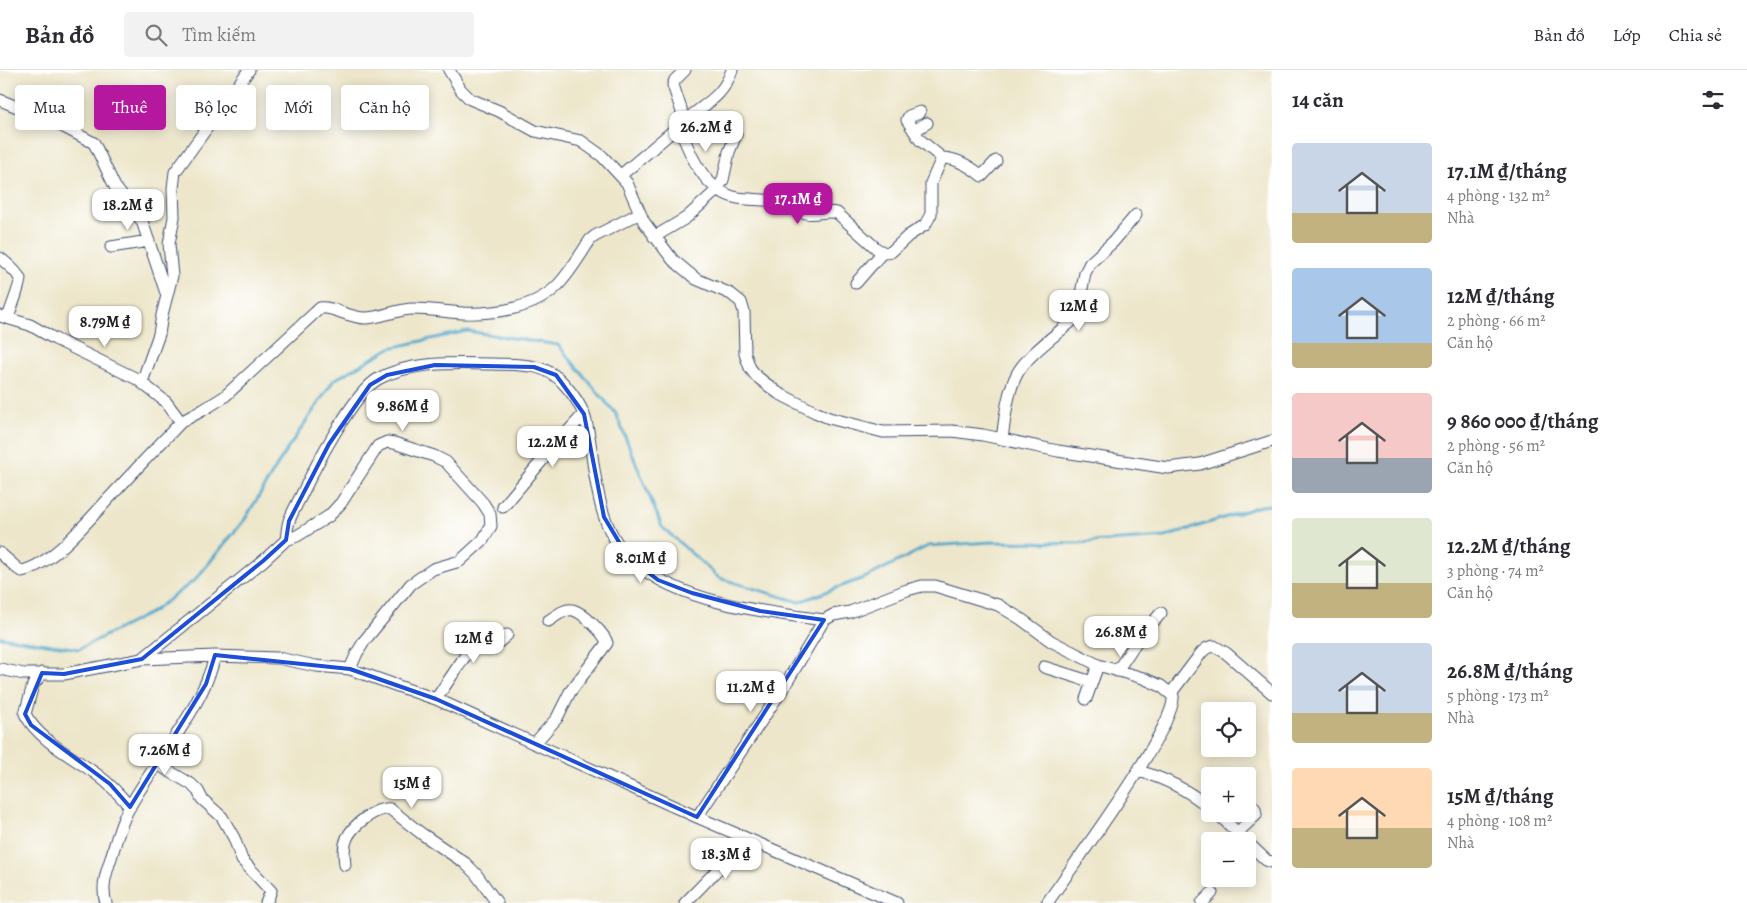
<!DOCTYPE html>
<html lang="vi">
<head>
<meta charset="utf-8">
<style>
	body { margin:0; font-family:Alegreya,serif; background:#f2f2f3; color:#2b2b33; height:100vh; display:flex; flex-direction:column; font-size:19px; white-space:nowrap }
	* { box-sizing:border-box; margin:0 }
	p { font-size:16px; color:#7c7c81 }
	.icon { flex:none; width:28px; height:28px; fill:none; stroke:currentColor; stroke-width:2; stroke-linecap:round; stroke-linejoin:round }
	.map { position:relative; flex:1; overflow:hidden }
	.sheet { display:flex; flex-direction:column; background:#fff; width:475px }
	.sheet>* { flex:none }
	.guide { position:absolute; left:15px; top:15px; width:475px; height:45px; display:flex; gap:10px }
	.buttons { position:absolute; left:1201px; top:632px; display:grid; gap:10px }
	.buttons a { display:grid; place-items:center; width:55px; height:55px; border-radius:5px; background:#fff; box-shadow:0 2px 12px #0003; font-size:25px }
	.price { position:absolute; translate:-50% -42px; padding:0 11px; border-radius:10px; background:#fff; color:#222; font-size:16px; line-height:32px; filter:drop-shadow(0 1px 2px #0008) }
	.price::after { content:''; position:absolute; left:50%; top:30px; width:15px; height:11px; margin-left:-8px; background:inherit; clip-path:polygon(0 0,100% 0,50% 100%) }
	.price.on { background:#b5179e; color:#fff }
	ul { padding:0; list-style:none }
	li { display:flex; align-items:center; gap:15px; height:125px; padding:0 20px }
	li span { display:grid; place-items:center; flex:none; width:140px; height:100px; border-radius:5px; color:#555 }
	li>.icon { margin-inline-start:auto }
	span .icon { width:60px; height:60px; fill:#fffc; stroke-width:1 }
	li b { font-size:21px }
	h2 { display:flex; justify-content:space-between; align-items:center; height:60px; padding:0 20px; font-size:21px }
	.pill { padding:0 18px; border-radius:5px; background:#fff; box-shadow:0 2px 12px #0003; font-size:18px; line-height:45px }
	.pill.on { background:#b5179e; color:#fff }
	header { display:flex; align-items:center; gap:30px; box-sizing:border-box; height:70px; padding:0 25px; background:#fff; border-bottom:1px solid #e1e1e2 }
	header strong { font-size:24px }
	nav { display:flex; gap:28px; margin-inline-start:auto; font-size:18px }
	.search { width:350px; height:45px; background:#f2f2f3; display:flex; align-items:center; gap:12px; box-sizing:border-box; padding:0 18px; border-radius:5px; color:#7c7c81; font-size:19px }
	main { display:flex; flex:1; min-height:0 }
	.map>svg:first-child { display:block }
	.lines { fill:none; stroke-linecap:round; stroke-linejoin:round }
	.stream { stroke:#4da7ca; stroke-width:3 }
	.minor-casing { stroke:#3a4a6e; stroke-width:13 }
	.minor { stroke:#fff; stroke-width:11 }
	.marked { fill:none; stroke:#1d4ed8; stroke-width:4; stroke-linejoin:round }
</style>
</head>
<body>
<header>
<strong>Bản đồ</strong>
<div class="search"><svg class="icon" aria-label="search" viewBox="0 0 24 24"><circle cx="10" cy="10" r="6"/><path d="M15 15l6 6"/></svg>Tìm kiếm</div>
<nav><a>Bản đồ</a><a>Lớp</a><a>Chia sẻ</a></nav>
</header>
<main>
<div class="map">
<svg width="1272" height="833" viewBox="0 0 1272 833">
	<rect width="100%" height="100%" fill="#fff"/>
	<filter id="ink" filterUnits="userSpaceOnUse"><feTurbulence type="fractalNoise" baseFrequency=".02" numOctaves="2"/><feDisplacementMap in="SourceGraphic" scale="10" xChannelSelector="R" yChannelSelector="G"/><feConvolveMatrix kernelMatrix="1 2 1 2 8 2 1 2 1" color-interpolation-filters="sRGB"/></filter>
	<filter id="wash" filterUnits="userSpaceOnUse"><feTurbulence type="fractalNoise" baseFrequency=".0096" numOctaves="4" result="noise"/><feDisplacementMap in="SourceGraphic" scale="20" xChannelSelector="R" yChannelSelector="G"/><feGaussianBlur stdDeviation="1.12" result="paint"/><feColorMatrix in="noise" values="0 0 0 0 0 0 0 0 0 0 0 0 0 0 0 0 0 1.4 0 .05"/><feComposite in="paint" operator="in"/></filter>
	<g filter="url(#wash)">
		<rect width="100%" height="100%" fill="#ede6ca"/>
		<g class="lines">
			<!-- stream -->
			<path class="stream" d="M0 567 79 579 152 542 195 510 245 449 284 384 334 310 390 278 467 261 558 275 616 344 662 457 719 508 799 532 869 506 928 476 992 472 1078 473 1165 467 1260 436 1272 435"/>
		</g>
	</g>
	<g filter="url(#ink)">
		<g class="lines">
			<!-- minor casing -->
			<g class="minor-casing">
				<path id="minor" d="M449 0 461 20 470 29 499 41 535 61 581 71 602 86 627 113 644 152 673 190 696 209 731 224 741 232 744 242 745 284 750 298 756 306 778 323 815 342 829 348 883 362 952 361 983 365 1058 381 1168 398 1200 394 1272 371
					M0 30 56 53 94 73 115 117 142 151 167 226
					M685 51 673 15 675 10 685 0
					M679 56C690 85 705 122 738 128 751 130 765 129 777 132 787 135 795 142 806 143 816 145 826 140 837 143L877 179 885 183 891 182 908 166 925 155 931 144V113L942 88 920 70 907 50 909 46 920 42
					M914 61 927 53
					M942 88C957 88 971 97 982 106L996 91
					M621 105C643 87 664 68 686 50 706 33 723 27 732 0
					M654 167 686 148 717 120 723 110 729 82 736 65
					M111 177 149 171
					M0 188C6 193 17 201 20 209 21 213 10 241 8 248
					M856 213 882 183
					M0 246 30 255 55 269 137 309 166 332 181 352
					M142 312 159 264 162 245 172 206 169 174 174 147 173 118 175 102 249 0
					M1002 369C1005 348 1007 323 1017 304 1026 286 1057 264 1073 250L1077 244 1085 203 1090 193 1113 172 1136 145
					M503 437 550 381 584 344
					M286 470C287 464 287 457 289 451 292 443 297 434 301 426 314 399 353 323 378 309 411 291 456 293 493 294 520 295 546 292 565 315 572 323 580 334 584 345 588 355 589 368 591 379 597 420 601 465 635 493 682 533 764 542 824 550
					M0 483 18 499 22 501C54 494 90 448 112 425 135 400 158 376 181 352L203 340 224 327 320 238C332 236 350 248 365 248 381 248 397 239 413 239 430 239 447 242 463 243 494 244 534 239 557 216 570 203 580 185 590 170L595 166 640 143
					M142 589 263 491 286 470 297 466 329 446 341 433 378 376 387 372 394 373 434 386 446 392 483 433 490 444 491 456 483 470 460 491 433 499 411 514 365 570 357 583 350 599
					M1044 597 1092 612
					M0 599 24 604H64L142 589 215 586 278 588 316 596 350 599 412 621 436 629 697 747 897 833
					M1117 601 1137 571 1161 543
					M42 603 33 615 25 644C40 672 74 687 99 706 111 715 120 725 130 737
					M1171 623 1202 582 1207 578 1214 576 1226 583 1272 623
					M436 629 476 570 482 569C496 580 496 574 507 565
					M1086 629 1098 595
					M535 673 557 648 570 622 607 573C605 564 582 542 573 540 564 538 555 547 548 551
					M157 694 191 714 198 721 202 729 222 747 234 768 242 790 271 821 266 833
					M1138 701C1165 708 1188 720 1210 738
					M1218 744 1246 771
					M697 747 784 617 824 550 833 545 850 542 907 520 922 516H935L998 535 1021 549 1051 571 1098 595 1143 608 1161 616 1173 626C1177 656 1069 801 1047 833
					M1237 763 1256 745 1255 739 1248 730
					M1248 773 1266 790 1272 792
					M345 795C344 786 343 777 347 768 353 755 376 737 390 739L422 764 465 793 476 804 497 833
					M106 833C101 818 106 803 111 788 116 771 120 754 129 738 156 689 202 640 215 586
					M685 833 731 786 745 768
					M1202 833 1212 823"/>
			</g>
			<!-- minor -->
			<use href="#minor" class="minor"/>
		</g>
	</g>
	<!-- marked area -->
	<path class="marked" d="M435 295 534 297 556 305 584 344 604 447 628 487 658 510 692 523 760 541 824 550 697 747 436 629 350 599 215 585 206 614 130 737 110 714 31 655 25 644 42 603 64 604 142 589 263 491 286 470 289 451 329 374 370 315 387 305Z"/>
</svg>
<div class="buttons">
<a><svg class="icon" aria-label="locate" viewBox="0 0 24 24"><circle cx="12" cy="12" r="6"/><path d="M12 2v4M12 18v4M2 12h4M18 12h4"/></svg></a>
<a>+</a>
<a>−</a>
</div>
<b class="price" style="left:706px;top:83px">26.2M ₫</b>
<b class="price on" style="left:798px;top:155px">17.1M ₫</b>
<b class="price" style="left:128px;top:161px">18.2M ₫</b>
<b class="price" style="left:1079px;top:262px">12M ₫</b>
<b class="price" style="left:105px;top:278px">8.79M ₫</b>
<b class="price" style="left:403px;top:362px">9.86M ₫</b>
<b class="price" style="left:553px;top:398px">12.2M ₫</b>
<b class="price" style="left:641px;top:514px">8.01M ₫</b>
<b class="price" style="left:1121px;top:588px">26.8M ₫</b>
<b class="price" style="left:474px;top:594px">12M ₫</b>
<b class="price" style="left:751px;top:643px">11.2M ₫</b>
<b class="price" style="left:165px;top:706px">7.26M ₫</b>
<b class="price" style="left:412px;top:739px">15M ₫</b>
<b class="price" style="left:726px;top:810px">18.3M ₫</b>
<div class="guide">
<a class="pill">Mua</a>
<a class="pill on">Thuê</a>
<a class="pill">Bộ lọc</a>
<a class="pill">Mới</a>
<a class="pill">Căn hộ</a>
</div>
</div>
<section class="sheet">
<h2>14 căn<svg class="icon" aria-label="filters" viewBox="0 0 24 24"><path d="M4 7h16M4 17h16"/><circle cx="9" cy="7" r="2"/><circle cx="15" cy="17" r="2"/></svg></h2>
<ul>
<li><span style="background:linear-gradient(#c9d6e8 70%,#c2b280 0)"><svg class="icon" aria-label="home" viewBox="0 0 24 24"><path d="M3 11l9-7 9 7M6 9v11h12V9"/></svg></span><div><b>17.1M ₫/tháng</b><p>4 phòng · 132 m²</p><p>Nhà</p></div></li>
<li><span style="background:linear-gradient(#a9c7e8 75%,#c2b280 0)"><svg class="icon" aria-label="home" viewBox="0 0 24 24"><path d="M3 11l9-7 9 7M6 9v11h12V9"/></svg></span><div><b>12M ₫/tháng</b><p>2 phòng · 66 m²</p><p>Căn hộ</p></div></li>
<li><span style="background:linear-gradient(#f6c9c9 65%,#9aa5b1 0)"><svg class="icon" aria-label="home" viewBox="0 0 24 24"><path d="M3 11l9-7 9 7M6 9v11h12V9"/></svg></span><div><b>9 860 000 ₫/tháng</b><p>2 phòng · 56 m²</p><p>Căn hộ</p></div></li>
<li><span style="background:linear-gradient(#dfe7d0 65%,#c2b280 0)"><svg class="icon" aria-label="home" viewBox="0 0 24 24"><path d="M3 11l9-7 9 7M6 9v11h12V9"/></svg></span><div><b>12.2M ₫/tháng</b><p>3 phòng · 74 m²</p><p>Căn hộ</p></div></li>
<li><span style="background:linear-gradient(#c9d6e8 70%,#c2b280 0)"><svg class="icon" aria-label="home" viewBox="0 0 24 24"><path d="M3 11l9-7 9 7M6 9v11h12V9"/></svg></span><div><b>26.8M ₫/tháng</b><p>5 phòng · 173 m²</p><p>Nhà</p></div></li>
<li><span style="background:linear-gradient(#ffd9b3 60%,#c2b280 0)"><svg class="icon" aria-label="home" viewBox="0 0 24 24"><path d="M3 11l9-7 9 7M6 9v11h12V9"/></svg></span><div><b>15M ₫/tháng</b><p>4 phòng · 108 m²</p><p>Nhà</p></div></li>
</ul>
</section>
</main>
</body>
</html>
